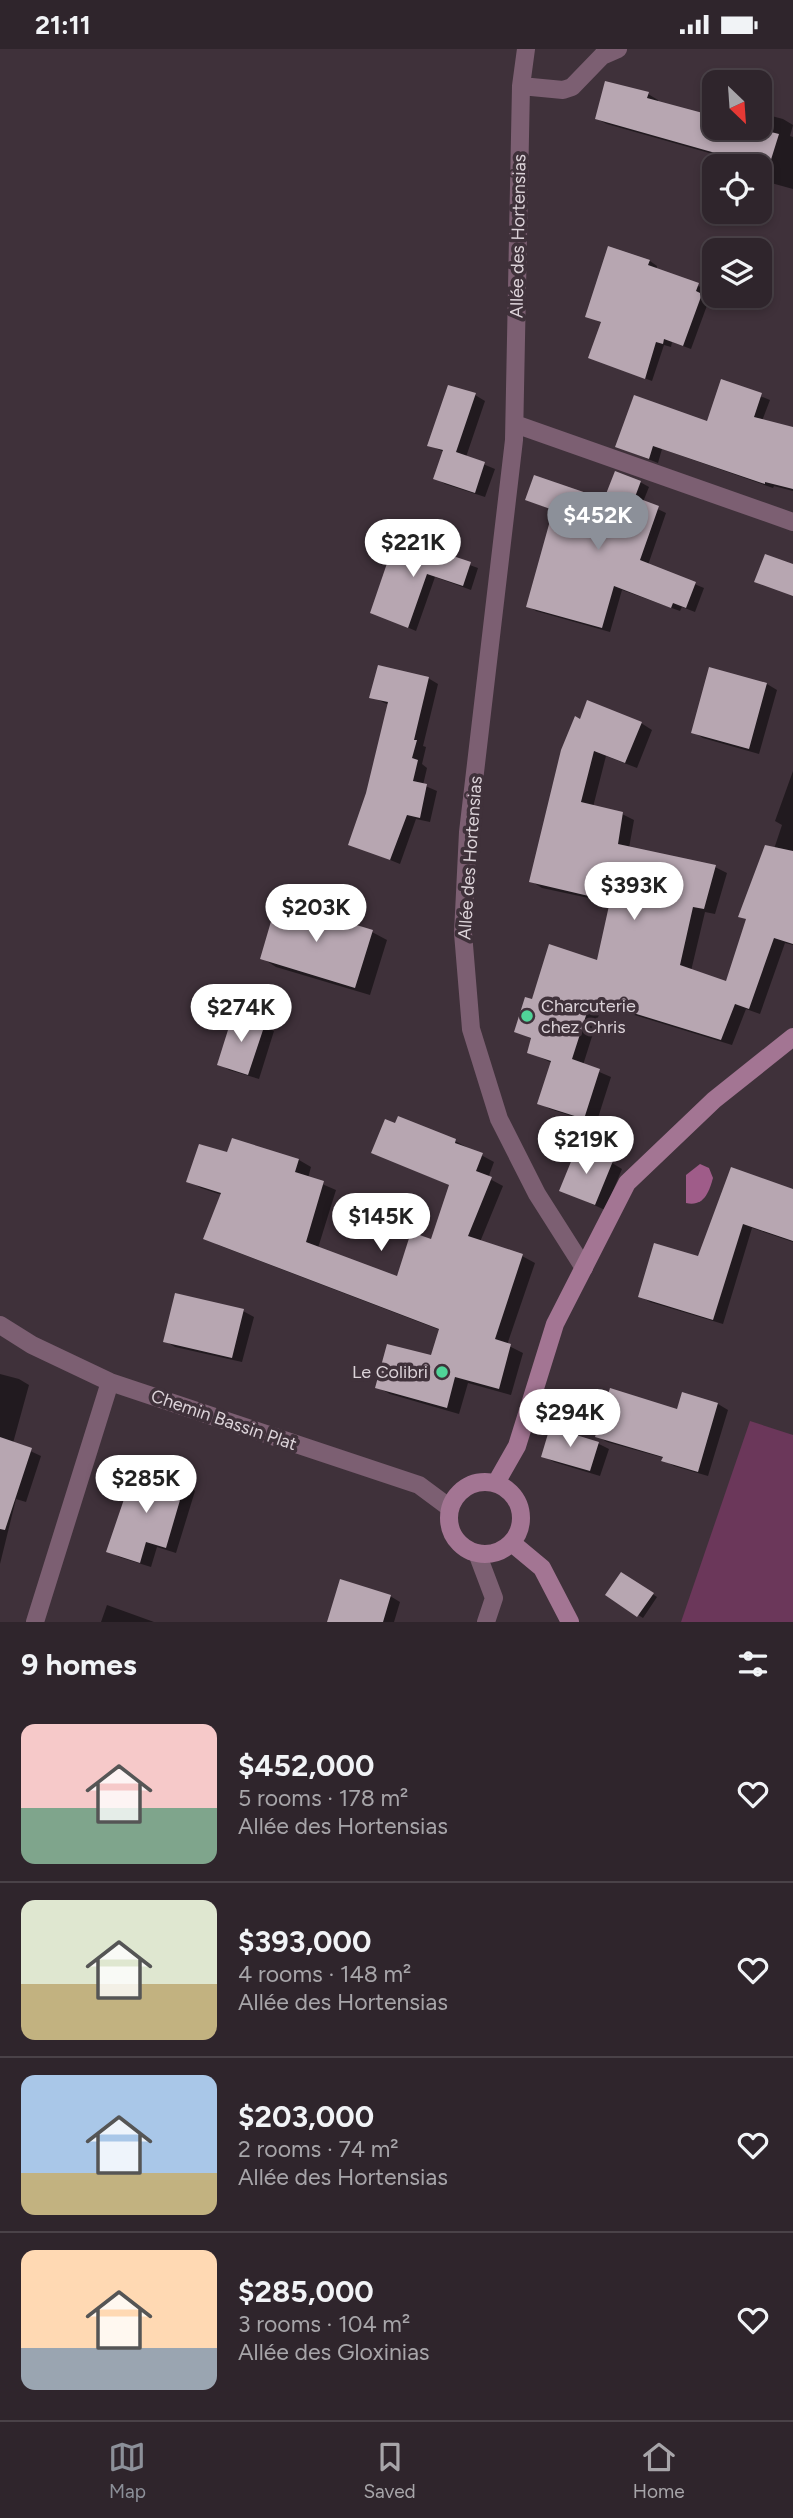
<!DOCTYPE html>
<html lang="en">
<head>
<meta charset="utf-8">
<style>
	body { margin:0; font-family:Figtree,sans-serif; background:#372d34; color:#f1f3f6; height:100vh; display:flex; flex-direction:column; font-size:26px; white-space:nowrap }
	* { box-sizing:border-box; margin:0 }
	p { font-size:23px; color:#a7a5a9 }
	.icon { flex:none; width:38px; height:38px; fill:none; stroke:currentColor; stroke-width:2; stroke-linecap:round; stroke-linejoin:round }
	.map { position:relative; height:1573px; overflow:hidden }
	.details { display:flex; flex-direction:column; background:#2f252c; flex:1 }
	.details>* { flex:none }
	.needle { width:46px; rotate:155deg }
	.buttons { position:absolute; left:702px; top:21px; display:grid; gap:14px }
	.buttons a { display:grid; place-items:center; width:70px; height:70px; border-radius:14px; background:#2f252c; box-shadow:0 4px 10px #0003,0 0 0 2px #4a4248; font-size:35px }
	.price { position:absolute; translate:-50% -60px; padding:0 16px; border-radius:24px; background:#fff; color:#222; font-size:23px; line-height:46px; filter:drop-shadow(0 2px 4px #0008) }
	.price::after { content:''; position:absolute; left:50%; top:42px; width:21px; height:16px; margin-left:-10px; background:inherit; clip-path:polygon(0 0,100% 0,50% 100%) }
	.price.on { background:#8c9099; color:#fff }
	ul { padding:0; list-style:none }
	li { display:flex; align-items:center; gap:21px; height:175px; padding:0 21px }
	li+li { border-top:2px solid #4a4248 }
	li span { display:grid; place-items:center; flex:none; width:196px; height:140px; border-radius:14px; color:#555 }
	li>.icon { margin-inline-start:auto }
	span .icon { width:84px; height:84px; fill:#fffc; stroke-width:1 }
	li b { font-size:30px }
	h2 { display:flex; justify-content:space-between; align-items:center; height:84px; padding:0 21px; font-size:30px }
	.status { display:flex; justify-content:space-between; align-items:center; height:49px; padding:0 35px; background:#2f252c; direction:ltr }
	.status svg { height:19px; fill:currentColor }
	.dock { display:flex; justify-content:space-around; align-items:center; height:98px; border-top:2px solid #4a4248; background:#2f252c; font-size:19px; color:#a7a5a9 }
	.dock a { display:grid; justify-items:center; gap:4px }
	.dock .on { color:#8c9099 }
	.map>svg:first-child { display:block }
	.green { fill:#6b375a }
	.water { fill:#9f5c89 }
	.shadow { fill:#0007 }
	.building { fill:#b7a6b1 }
	.lines { fill:none; stroke-linecap:round; stroke-linejoin:round }
	.street { stroke:#7c5f72; stroke-width:18 }
	.secondary { stroke:#a37593; stroke-width:18 }
	.poi-dot { fill:#50d398; stroke:#3f313a; stroke-width:2.5 }
	.labels { text-anchor:middle; stroke-width:7; stroke-linejoin:round; paint-order:stroke }
	.street-label { font-size:18px; fill:#dcd3d9; stroke:#3f313a }
	.poi-label { font-size:18px; fill:#dcd3d9; stroke:#3f313a; text-anchor:start }
</style>
</head>
<body>
<div class="status"><b>21:11</b><svg viewBox="0 0 49 12"><path d="M0 12V9h3v3zM5 12V6h3v6zM10 12V3h3v9zM15 12V0h3v12zM26 1h20v11H26zM47 4h2v5h-2z"/></svg></div>
<div class="map">
<svg width="793" height="1573" viewBox="0 0 793 1573">
	<rect width="100%" height="100%" fill="#3f313a"/>
	<!-- green -->
	<path class="green" d="M750 1372 793 1386V1573H681Z"/>
	<!-- water -->
	<path class="water" d="M700 1115 709 1119 713 1129C709 1143 704 1158 686 1154V1126Z"/>
	<!-- shadow -->
	<path class="shadow" d="M648 45 658 51V54L714 69V79H760V64L783 70 793 76 790 87 793 88V140L760 131V117H732L734 111 607 75 597 70Z
		M609 199 650 212 657 217 656 221 706 240 703 247 709 251 691 300 672 293 671 298 664 296 652 332 590 309 602 274 587 267Z
		M722 332 770 351 762 372 793 380V442L774 437 773 439 662 400 658 414 618 398 709 374Z
		M475 346 485 352 466 408 495 420 485 448 445 435 435 429 444 403 429 396Z
		M640 433 649 438 643 453 666 464 648 516 704 539 695 563 682 558 680 562 622 541 610 583 536 562 528 557 555 462 527 451 605 452Z
		M397 490 478 519 471 541 435 528 416 582 372 563Z
		M428 629 438 635 423 697 426 698 422 715 427 719 423 736 437 742 430 773 416 770 400 815 351 795 368 744 389 656 372 648Z
		M767 635 777 641 759 705 703 689 693 683Z
		M641 674 652 681 637 719 606 707 593 758 622 765 634 771 629 799 715 818 727 824 715 865 705 863 691 922 727 934 748 871 741 867 774 800 782 776 775 772 793 722V896L785 894 760 965 746 960 732 996 602 956 583 1016 611 1028 596 1075 550 1060 539 1054 552 1014 529 1003 532 990 516 982 533 952 599 914 612 854 542 839 531 832 563 702Z
		M372 883 387 891 370 946 276 918 262 909Z
		M264 977 274 982 259 1030 229 1021 219 1015Z
		M455 1092 494 1113 488 1129 503 1137 480 1193 522 1207 535 1214 507 1296 523 1304 511 1346 468 1334 459 1365 390 1345 377 1338 432 1308 440 1281 218 1196 206 1189 222 1146 201 1139 189 1132 229 1105 299 1111 311 1118 308 1129 336 1141 318 1199 398 1230 433 1192 451 1137 373 1103Z
		M612 1114 622 1120 605 1161 561 1141Z
		M732 1120 793 1141V1193L752 1179 723 1275 650 1253 640 1247 699 1210Z
		M243 1262 254 1268 242 1313 175 1298 165 1292Z
		M0 1325 19 1330 29 1336 13 1394 41 1407 26 1453 16 1450 0 1515Z
		M718 1355 728 1361 708 1427 674 1417 663 1411 664 1409 607 1393 597 1387 678 1362Z
		M551 1381 599 1395 609 1400 600 1427 554 1413 543 1407Z
		M136 1421 185 1436 195 1442 176 1504 157 1498 151 1518 119 1508 108 1502Z
		M622 1525 657 1548 643 1569 607 1546Z
		M390 1547 400 1553 394 1573H329Z
		M107 1556 154 1573H101Z"/>
	<!-- building -->
	<path class="building" d="M605 32 649 43 647 49 714 67V79H755L779 85 769 117H731L733 109 595 70Z
		M608 197 650 211 648 216 699 234 696 242 702 245 683 297 664 290 663 295 656 293 645 330 588 309 601 273 585 268Z
		M721 330 762 344 754 368 793 378V440L765 433V435L653 397 649 410 615 398 634 346 707 372Z
		M448 336 476 344 456 403 485 413 475 444 433 430 443 401 427 397Z
		M615 422 641 432 635 448 659 457 640 511 696 533 686 559 673 554 671 559 614 537 602 579 526 558 553 461 525 451 534 426 604 450Z
		M396 488 471 513 463 537 427 525 408 579 370 564Z
		M765 505 793 515V547L754 533Z
		M378 616 429 628 414 691H417L412 709 418 711 413 732 427 735 420 769 407 766 390 811 348 796 366 744 388 653 369 649Z
		M709 618 767 634 749 700 691 684Z
		M587 651 642 673 625 714 594 702 581 753 623 763 618 795 716 816 704 860 693 858 680 916 726 932 746 870 738 868 765 796 793 802V895L774 889 749 960 735 955 721 991 591 951 572 1010 600 1020 584 1070 537 1055 551 1012 527 1004 531 989 514 983 525 948 532 950 549 895 597 911 610 852 529 833 561 701 575 667 580 670Z
		M277 852 373 881 355 939 260 910Z
		M233 965 265 975 248 1026 217 1016Z
		M398 1067 456 1090 455 1094 483 1104 476 1122 492 1128 468 1187 523 1205 495 1290 511 1295 499 1340 455 1328 447 1359 375 1339 387 1295 431 1306 439 1280 203 1190 221 1144 186 1133 199 1095 227 1103 232 1089 299 1110 295 1123 324 1132 306 1193 397 1227 411 1183 431 1190 449 1136 371 1104 385 1070 395 1074Z
		M577 1098 613 1112 595 1156 559 1142Z
		M731 1118 793 1140V1192L743 1175 713 1271 638 1248 654 1194 698 1207Z
		M175 1244 244 1260 232 1309 163 1293Z
		M610 1339 677 1360 682 1343 718 1354 698 1423 661 1412 663 1408 595 1388Z
		M550 1378 599 1393 590 1422 541 1408Z
		M0 1388 32 1399 5 1481 0 1480Z
		M135 1418 185 1434 166 1499 146 1493 140 1514 106 1503Z
		M621 1523 654 1544 637 1568 605 1546Z
		M340 1530 391 1546 383 1573H327Z"/>
	<g class="lines">
		<!-- street -->
		<path class="street" d="M526 0 521 37 514 391 468 783 463 884 471 980 499 1070 537 1145 584 1219
			M521 37 563 41 572 38 602 7 618 0
			M515 375 793 473
			M0 1276 32 1296 110 1333 419 1436 450 1459
			M477 1504 494 1549 486 1573
			M35 1573 110 1333"/>
		<!-- secondary -->
		<path class="secondary" d="M449 1469a36 36 0 1 1 72 0a36 36 0 1 1-72 0Z
			M496 1434 517 1397 555 1275 627 1134 714 1051 793 988
			M512 1494 542 1519 570 1573"/>
	</g>
	<!-- markers -->
	<g class="poi-dot">
		<circle cx="527" cy="967" r="7"/>
		<circle cx="442" cy="1323" r="7"/>
	</g>
	<g class="labels">
		<!-- street labels -->
		<g class="street-label">
			<text transform="translate(518 187) rotate(-89)" y="6">Allée des Hortensias</text>
			<text transform="translate(470 809) rotate(-86)" y="6">Allée des Hortensias</text>
			<text transform="translate(224 1371) rotate(19)" y="6">Chemin Bassin Plat</text>
		</g>
		<!-- poi labels -->
		<g class="poi-label">
			<text x="541" y="963">Charcuterie<tspan x="541" dy="21">chez Chris</tspan></text>
			<text x="428" y="1329" text-anchor="end">Le Colibri</text>
		</g>
	</g>
</svg>
<div class="buttons">
<a><svg class="needle" viewBox="-14 -14 28 28"><path d="M0-13l5 13h-10z" fill="#e53935"/><path d="M0 13l5-13h-10z" fill="#a7a5a9"/></svg></a>
<a><svg class="icon" aria-label="locate" viewBox="0 0 24 24"><circle cx="12" cy="12" r="6"/><path d="M12 2v4M12 18v4M2 12h4M18 12h4"/></svg></a>
<a><svg class="icon" aria-label="layers" viewBox="0 0 24 24"><path d="M12 4l9 5-9 5-9-5zM3 14l9 5 9-5"/></svg></a>
</div>
<b class="price on" style="left:598px;top:503px">$452K</b>
<b class="price" style="left:413px;top:530px">$221K</b>
<b class="price" style="left:634px;top:873px">$393K</b>
<b class="price" style="left:316px;top:895px">$203K</b>
<b class="price" style="left:241px;top:995px">$274K</b>
<b class="price" style="left:586px;top:1127px">$219K</b>
<b class="price" style="left:381px;top:1204px">$145K</b>
<b class="price" style="left:570px;top:1400px">$294K</b>
<b class="price" style="left:146px;top:1466px">$285K</b>
</div>
<section class="details">
<h2>9 homes<svg class="icon" aria-label="filters" viewBox="0 0 24 24"><path d="M4 7h16M4 17h16"/><circle cx="9" cy="7" r="2"/><circle cx="15" cy="17" r="2"/></svg></h2>
<ul>
<li><span style="background:linear-gradient(#f6c9c9 60%,#7fa58c 0)"><svg class="icon" aria-label="home" viewBox="0 0 24 24"><path d="M3 11l9-7 9 7M6 9v11h12V9"/></svg></span><div><b>$452,000</b><p>5 rooms · 178 m²</p><p>Allée des Hortensias</p></div><svg class="icon" aria-label="heart" viewBox="0 0 24 24"><path d="M12 20l-8-8c-3-5 5-10 8-4 3-6 11-1 8 4z"/></svg></li>
<li><span style="background:linear-gradient(#dfe7d0 60%,#c2b280 0)"><svg class="icon" aria-label="home" viewBox="0 0 24 24"><path d="M3 11l9-7 9 7M6 9v11h12V9"/></svg></span><div><b>$393,000</b><p>4 rooms · 148 m²</p><p>Allée des Hortensias</p></div><svg class="icon" aria-label="heart" viewBox="0 0 24 24"><path d="M12 20l-8-8c-3-5 5-10 8-4 3-6 11-1 8 4z"/></svg></li>
<li><span style="background:linear-gradient(#a9c7e8 70%,#c2b280 0)"><svg class="icon" aria-label="home" viewBox="0 0 24 24"><path d="M3 11l9-7 9 7M6 9v11h12V9"/></svg></span><div><b>$203,000</b><p>2 rooms · 74 m²</p><p>Allée des Hortensias</p></div><svg class="icon" aria-label="heart" viewBox="0 0 24 24"><path d="M12 20l-8-8c-3-5 5-10 8-4 3-6 11-1 8 4z"/></svg></li>
<li><span style="background:linear-gradient(#ffd9b3 70%,#9aa5b1 0)"><svg class="icon" aria-label="home" viewBox="0 0 24 24"><path d="M3 11l9-7 9 7M6 9v11h12V9"/></svg></span><div><b>$285,000</b><p>3 rooms · 104 m²</p><p>Allée des Gloxinias</p></div><svg class="icon" aria-label="heart" viewBox="0 0 24 24"><path d="M12 20l-8-8c-3-5 5-10 8-4 3-6 11-1 8 4z"/></svg></li>
</ul>
</section>
<nav class="dock">
<a class="on"><svg class="icon" aria-label="map" viewBox="0 0 24 24"><path d="M3 6l6-2 6 2 6-2v14l-6 2-6-2-6 2zM9 4v14M15 6v14"/></svg>Map</a>
<a><svg class="icon" aria-label="saved" viewBox="0 0 24 24"><path d="M7 4h10v16l-5-4-5 4z"/></svg>Saved</a>
<a><svg class="icon" aria-label="home" viewBox="0 0 24 24"><path d="M3 11l9-7 9 7M6 9v11h12V9"/></svg>Home</a>
</nav>
</body>
</html>
